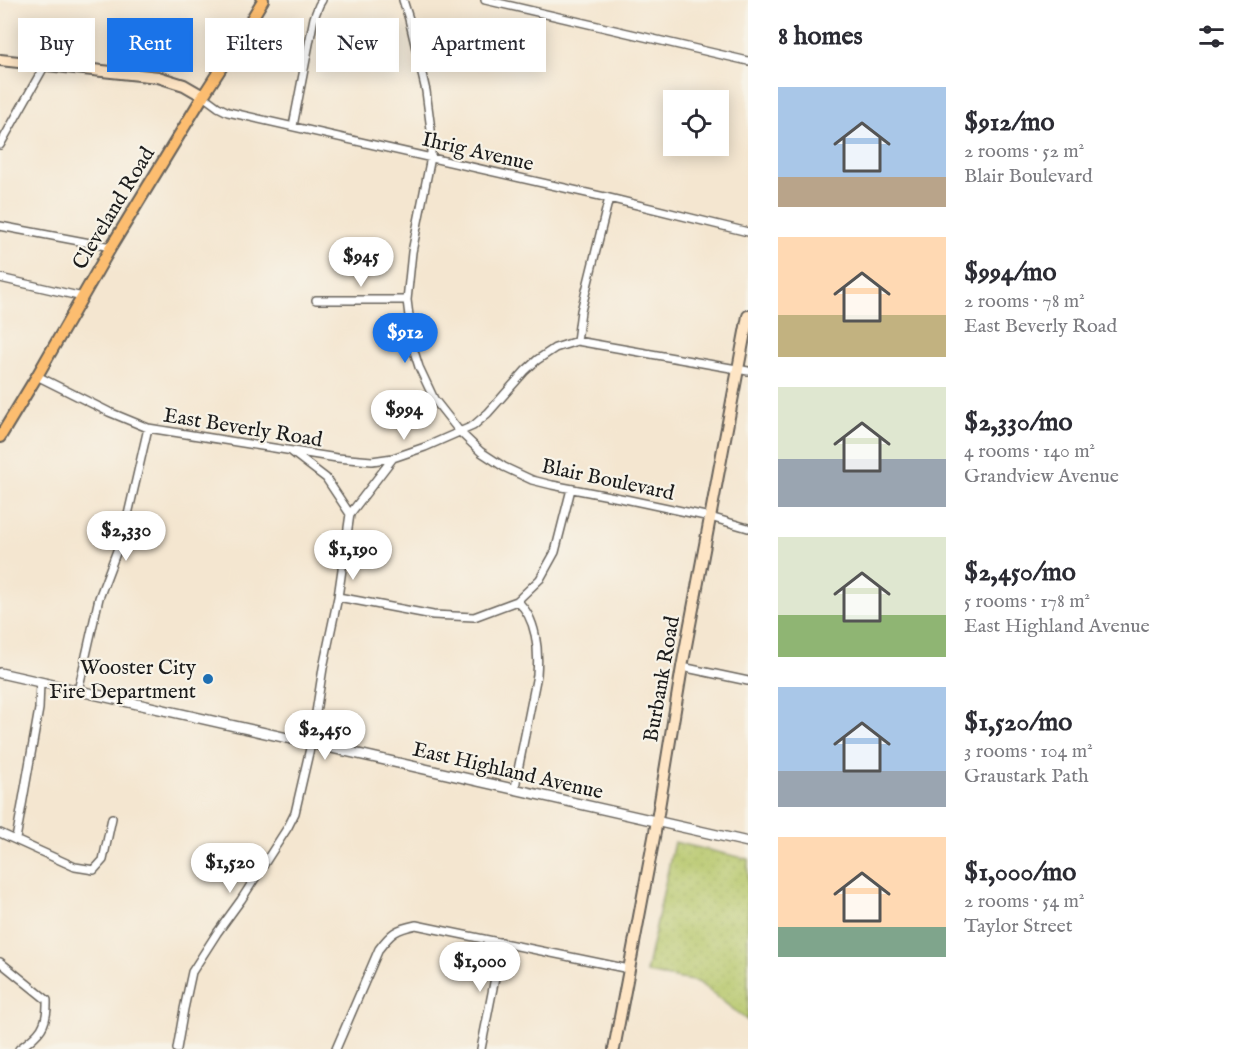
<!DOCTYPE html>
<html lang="en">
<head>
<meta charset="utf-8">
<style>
	body { margin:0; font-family:"IM FELL English",serif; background:#f2f2f3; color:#2b2b33; height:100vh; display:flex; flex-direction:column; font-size:22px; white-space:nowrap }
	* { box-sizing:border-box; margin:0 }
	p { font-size:20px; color:#7c7c81 }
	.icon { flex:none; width:33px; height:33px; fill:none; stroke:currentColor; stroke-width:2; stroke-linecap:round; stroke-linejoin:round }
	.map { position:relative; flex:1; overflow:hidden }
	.details { display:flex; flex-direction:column; background:#fff; width:510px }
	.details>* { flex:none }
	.banner { position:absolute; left:18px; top:18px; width:570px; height:54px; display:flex; gap:12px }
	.buttons { position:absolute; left:663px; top:90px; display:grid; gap:12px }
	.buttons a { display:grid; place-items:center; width:66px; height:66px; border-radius:0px; background:#fff; box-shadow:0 3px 15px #0003; font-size:30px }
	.price { position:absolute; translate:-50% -51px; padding:0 14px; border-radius:21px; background:#fff; color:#222; font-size:20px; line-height:39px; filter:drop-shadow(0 2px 3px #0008) }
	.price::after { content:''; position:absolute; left:50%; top:36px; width:18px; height:14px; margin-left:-9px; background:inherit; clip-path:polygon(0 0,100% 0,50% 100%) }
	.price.on { background:#1a73e8; color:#fff }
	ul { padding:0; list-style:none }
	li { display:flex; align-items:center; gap:18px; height:150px; padding:0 30px }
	li span { display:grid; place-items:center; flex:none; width:168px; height:120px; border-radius:0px; color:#555 }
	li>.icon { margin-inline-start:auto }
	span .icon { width:72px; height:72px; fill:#fffc; stroke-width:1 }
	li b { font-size:26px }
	h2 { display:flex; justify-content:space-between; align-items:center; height:72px; padding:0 30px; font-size:26px }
	.pill { padding:0 21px; border-radius:0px; background:#fff; box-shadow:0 3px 15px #0003; font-size:21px; line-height:54px }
	.pill.on { background:#1a73e8; color:#fff }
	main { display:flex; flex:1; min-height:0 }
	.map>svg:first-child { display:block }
	.park { fill:url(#park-dots); stroke:#687142; stroke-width:1.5 }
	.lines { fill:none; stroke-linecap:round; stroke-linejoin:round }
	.minor-casing { stroke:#68635b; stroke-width:10 }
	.tertiary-casing { stroke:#68635b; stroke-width:12 }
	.secondary-casing { stroke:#68635b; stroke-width:14 }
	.primary-casing { stroke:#68635b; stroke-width:14 }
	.minor { stroke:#fff; stroke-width:7 }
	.tertiary { stroke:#fff; stroke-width:9 }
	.secondary { stroke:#fee5c5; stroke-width:10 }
	.primary { stroke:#fcbd6f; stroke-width:10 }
	.poi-dot { fill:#1f6fb2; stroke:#f7f3e8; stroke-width:2 }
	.labels { text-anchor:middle; stroke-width:4.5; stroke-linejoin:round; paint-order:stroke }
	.street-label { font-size:21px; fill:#1c1c1c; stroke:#f7f3e8 }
	.poi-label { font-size:21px; fill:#1c1c1c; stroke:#f7f3e8; text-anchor:end }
</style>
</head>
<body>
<main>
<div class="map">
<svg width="748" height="1049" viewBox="0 0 748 1049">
	<defs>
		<pattern id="park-dots" width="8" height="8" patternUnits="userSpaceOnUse" patternTransform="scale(1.5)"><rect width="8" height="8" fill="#b5c669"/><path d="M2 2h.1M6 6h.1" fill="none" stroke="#9baa5a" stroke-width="1.8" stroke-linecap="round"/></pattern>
	</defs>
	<rect width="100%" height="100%" fill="#f7f3e8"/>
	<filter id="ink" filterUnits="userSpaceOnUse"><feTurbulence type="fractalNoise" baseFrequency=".0167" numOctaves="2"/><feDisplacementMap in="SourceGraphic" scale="12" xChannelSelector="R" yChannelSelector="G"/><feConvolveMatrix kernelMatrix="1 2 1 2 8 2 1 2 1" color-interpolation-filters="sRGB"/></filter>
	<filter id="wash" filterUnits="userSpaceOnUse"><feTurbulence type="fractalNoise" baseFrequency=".008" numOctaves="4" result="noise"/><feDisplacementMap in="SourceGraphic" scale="24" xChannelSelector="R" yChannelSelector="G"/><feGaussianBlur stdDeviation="1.35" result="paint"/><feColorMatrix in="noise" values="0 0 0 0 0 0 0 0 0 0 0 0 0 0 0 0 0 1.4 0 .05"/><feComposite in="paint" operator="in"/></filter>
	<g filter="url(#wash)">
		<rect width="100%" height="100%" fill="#f4e6d0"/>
		<!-- park -->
		<path class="park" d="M674 842 748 859V1021L698 982 646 973Z"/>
	</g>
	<g filter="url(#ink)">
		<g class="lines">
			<!-- minor casing -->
			<g class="minor-casing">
				<path id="minor" d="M403 0 409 19 426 91 431 130V157L412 252 407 300 413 348 419 367 434 399 460 432 481 452 504 467 532 480 552 485 625 499 710 517 748 528
					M485 0 748 61
					M203 96 218 107 228 112 609 198 748 232
					M293 126 314 18 319 5 322 0
					M0 145 45 65
					M0 226 111 247
					M0 278 83 297
					M316 300H407
					M577 341 581 311 609 198
					M37 376 109 412 148 428 337 458 372 461 393 458 425 447 473 426 488 413 525 371 537 360 555 348 577 341 748 371
					M350 514 393 458
					M338 597 433 615 474 617 517 601 540 579 555 552 571 489
					M682 667 748 681
					M78 691 99 598 124 532 148 428
					M515 790 517 775 537 675C539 651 537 618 517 601
					M0 833 75 867 94 870 103 860 112 818
					M16 839 39 709 40 682
					M0 962 47 1000C48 1026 40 1034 19 1049
					M177 1049 184 1009 192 972 217 933 241 900 288 827 295 813 311 744 323 668 338 597 350 514 326 478 292 452
					M336 1049 379 949C391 933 396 929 416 925L629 969
					M481 1049 502 942"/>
			</g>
			<!-- tertiary casing -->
			<g class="tertiary-casing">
				<path id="tertiary" d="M0 673 748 842"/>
			</g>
			<!-- secondary casing -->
			<g class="secondary-casing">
				<path id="secondary" d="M0 60 158 77 184 85 203 96
					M614 1049 655 832 682 667 748 316"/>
			</g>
			<!-- primary casing -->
			<g class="primary-casing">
				<path id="primary" d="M0 437 37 376 111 247 203 96 239 40 263 0"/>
			</g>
			<!-- minor -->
			<use href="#minor" class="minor"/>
			<!-- tertiary -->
			<use href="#tertiary" class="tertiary"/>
			<!-- secondary -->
			<use href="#secondary" class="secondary"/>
			<!-- primary -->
			<use href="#primary" class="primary"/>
		</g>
	</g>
	<!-- markers -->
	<circle class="poi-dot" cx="208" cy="679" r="6"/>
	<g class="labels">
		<!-- street labels -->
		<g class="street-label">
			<text transform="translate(478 151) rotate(13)" y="7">Ihrig Avenue</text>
			<text transform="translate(113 208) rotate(-59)" y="7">Cleveland Road</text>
			<text transform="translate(243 427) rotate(9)" y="7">East Beverly Road</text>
			<text transform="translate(608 479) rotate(12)" y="7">Blair Boulevard</text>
			<text transform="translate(661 679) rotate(-80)" y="7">Burbank Road</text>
			<text transform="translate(508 770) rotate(13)" y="7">East Highland Avenue</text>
		</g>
		<!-- poi labels -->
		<g class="poi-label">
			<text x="196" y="674">Wooster City<tspan x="196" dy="24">Fire Department</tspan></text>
		</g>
	</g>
</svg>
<div class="buttons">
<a><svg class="icon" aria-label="locate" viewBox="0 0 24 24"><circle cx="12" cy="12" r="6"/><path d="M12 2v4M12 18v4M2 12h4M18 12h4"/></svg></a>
</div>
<b class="price" style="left:361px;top:288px">$945</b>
<b class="price on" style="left:405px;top:364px">$912</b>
<b class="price" style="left:404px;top:441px">$994</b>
<b class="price" style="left:126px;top:562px">$2,330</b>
<b class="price" style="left:353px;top:581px">$1,190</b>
<b class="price" style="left:325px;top:761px">$2,450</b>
<b class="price" style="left:230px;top:894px">$1,520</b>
<b class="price" style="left:480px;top:993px">$1,000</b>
<div class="banner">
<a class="pill">Buy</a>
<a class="pill on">Rent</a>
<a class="pill">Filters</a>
<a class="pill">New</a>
<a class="pill">Apartment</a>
</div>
</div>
<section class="details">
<h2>8 homes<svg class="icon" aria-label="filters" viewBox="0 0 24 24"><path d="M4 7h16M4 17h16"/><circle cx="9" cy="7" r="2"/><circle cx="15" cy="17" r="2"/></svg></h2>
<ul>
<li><span style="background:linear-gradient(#a9c7e8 75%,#b9a48a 0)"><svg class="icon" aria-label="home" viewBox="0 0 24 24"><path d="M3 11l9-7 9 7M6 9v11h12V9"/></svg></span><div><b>$912/mo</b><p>2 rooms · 52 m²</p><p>Blair Boulevard</p></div></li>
<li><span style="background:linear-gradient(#ffd9b3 65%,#c2b280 0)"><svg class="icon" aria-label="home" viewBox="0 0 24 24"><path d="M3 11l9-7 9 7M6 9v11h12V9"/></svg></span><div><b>$994/mo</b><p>2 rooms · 78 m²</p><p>East Beverly Road</p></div></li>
<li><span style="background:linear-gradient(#dfe7d0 60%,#9aa5b1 0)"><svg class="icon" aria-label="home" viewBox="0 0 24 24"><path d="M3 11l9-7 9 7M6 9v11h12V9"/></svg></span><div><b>$2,330/mo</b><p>4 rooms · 140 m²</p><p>Grandview Avenue</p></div></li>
<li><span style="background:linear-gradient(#dfe7d0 65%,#8fb573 0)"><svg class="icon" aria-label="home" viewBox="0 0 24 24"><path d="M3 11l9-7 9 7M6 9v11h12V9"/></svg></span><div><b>$2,450/mo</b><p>5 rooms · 178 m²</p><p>East Highland Avenue</p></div></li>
<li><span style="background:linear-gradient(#a9c7e8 70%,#9aa5b1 0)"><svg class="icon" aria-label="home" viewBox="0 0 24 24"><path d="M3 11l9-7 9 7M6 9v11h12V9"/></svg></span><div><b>$1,520/mo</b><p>3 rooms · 104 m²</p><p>Graustark Path</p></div></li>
<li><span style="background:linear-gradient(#ffd9b3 75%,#7fa58c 0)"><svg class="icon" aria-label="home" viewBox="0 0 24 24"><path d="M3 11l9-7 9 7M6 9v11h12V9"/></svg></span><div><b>$1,000/mo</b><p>2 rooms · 54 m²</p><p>Taylor Street</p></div></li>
</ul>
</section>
</main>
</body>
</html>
